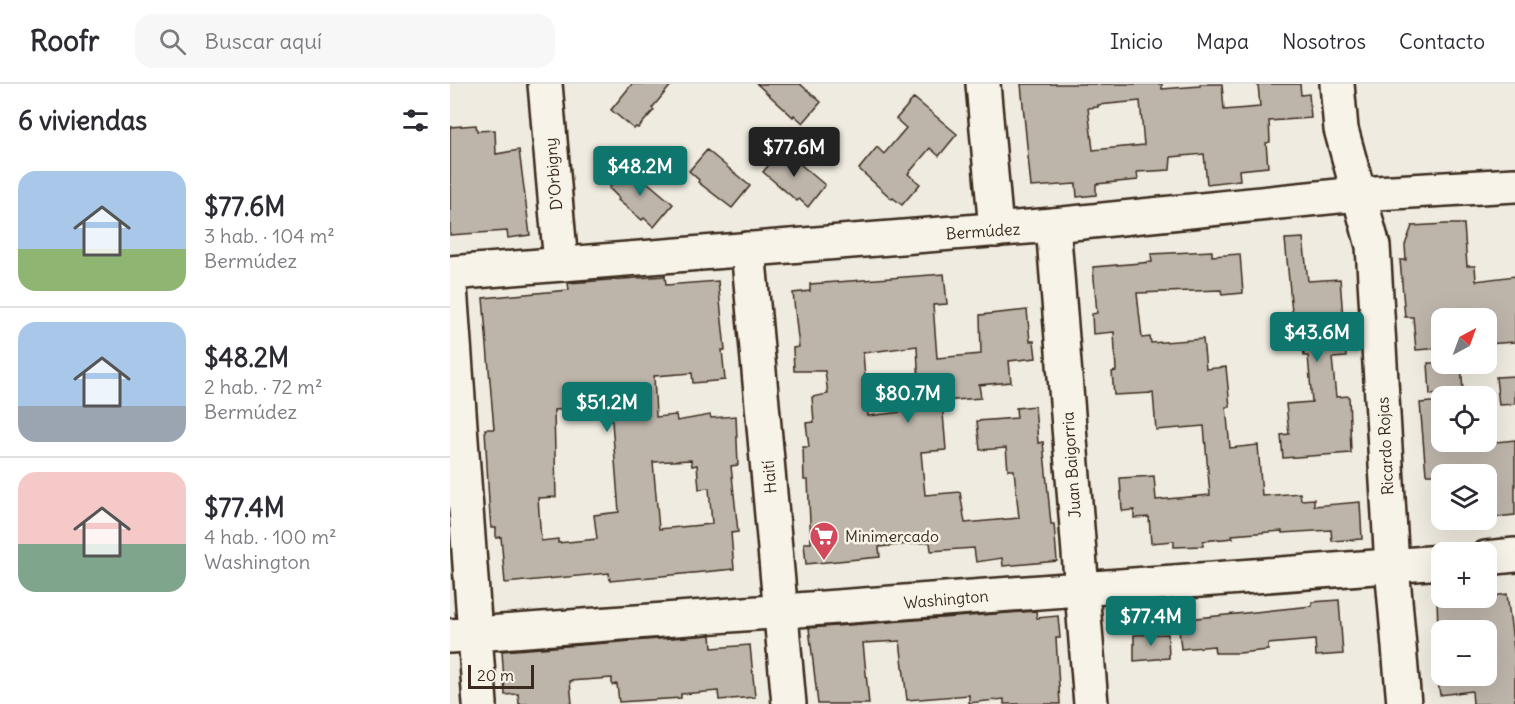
<!DOCTYPE html>
<html lang="es">
<head>
<meta charset="utf-8">
<style>
	body { margin:0; font-family:Delius,sans-serif; background:#f7f7f7; color:#2b2b33; height:100vh; display:flex; flex-direction:column; font-size:22px; white-space:nowrap }
	* { box-sizing:border-box; margin:0 }
	p { font-size:20px; color:#7c7c81 }
	.icon { flex:none; width:33px; height:33px; fill:none; stroke:currentColor; stroke-width:2; stroke-linecap:round; stroke-linejoin:round }
	.map { position:relative; flex:1; overflow:hidden }
	.panel { display:flex; flex-direction:column; background:#fff; width:450px }
	.panel>* { flex:none }
	.needle { width:39px; rotate:41deg }
	.tools { position:absolute; left:981px; top:224px; display:grid; gap:12px }
	.tools a { display:grid; place-items:center; width:66px; height:66px; border-radius:12px; background:#fff; box-shadow:0 6px 24px #0002; font-size:30px }
	.scale { position:absolute; left:18px; bottom:15px; width:66px; box-sizing:border-box; padding-left:6px; border:3px solid #3b2a1e; border-top:0; font-size:16px; line-height:21px; white-space:nowrap; color:#3b2a1e; -webkit-text-stroke:4px #f7f3e8; paint-order:stroke }
	.price { position:absolute; translate:-50% -51px; padding:0 14px; border-radius:6px; background:#0f766e; color:#fff; font-size:20px; line-height:39px; filter:drop-shadow(0 2px 3px #0008) }
	.price::after { content:''; position:absolute; left:50%; top:36px; width:18px; height:14px; margin-left:-9px; background:inherit; clip-path:polygon(0 0,100% 0,50% 100%) }
	.price.current { background:#222; color:#fff }
	ul { padding:0; list-style:none }
	li { display:flex; align-items:center; gap:18px; height:150px; padding:0 18px }
	li+li { border-top:2px solid #e1e1e2 }
	li span { display:grid; place-items:center; flex:none; width:168px; height:120px; border-radius:18px; color:#555 }
	li>.icon { margin-inline-start:auto }
	span .icon { width:72px; height:72px; fill:#fffc; stroke-width:1 }
	li b { font-size:26px }
	h2 { display:flex; justify-content:space-between; align-items:center; height:72px; padding:0 18px; font-size:26px }
	header { display:flex; align-items:center; gap:36px; box-sizing:border-box; height:84px; padding:0 30px; background:#fff; border-bottom:2px solid #e1e1e2 }
	header strong { font-size:28px }
	nav { display:flex; gap:33px; margin-inline-start:auto; font-size:21px }
	.search { width:420px; height:54px; background:#f7f7f7; display:flex; align-items:center; gap:15px; box-sizing:border-box; padding:0 21px; border-radius:18px; color:#7c7c81; font-size:22px }
	main { display:flex; flex:1; min-height:0 }
	.map>svg:first-child { display:block }
	.building { fill:#bdb5aa; stroke:#3b2a1e; stroke-width:1.5; fill-rule:evenodd }
	.lines { fill:none; stroke-linecap:round; stroke-linejoin:round }
	.minor-casing { stroke:#3b2a1e; stroke-width:38 }
	.major-casing { stroke:#3b2a1e; stroke-width:38 }
	.minor { stroke:#f7f3e8; stroke-width:33 }
	.major { stroke:#f7f3e8; stroke-width:33 }
	.labels { text-anchor:middle; stroke-width:5; stroke-linejoin:round; paint-order:stroke }
	.street-label { font-size:16px; fill:#3b2a1e; stroke:#f7f3e8 }
	.poi-label { font-size:16px; fill:#3b2a1e; stroke:#f7f3e8; text-anchor:start }
</style>
</head>
<body>
<header>
<strong>Roofr</strong>
<div class="search"><svg class="icon" aria-label="search" viewBox="0 0 24 24"><circle cx="10" cy="10" r="6"/><path d="M15 15l6 6"/></svg>Buscar aquí</div>
<nav><a>Inicio</a><a>Mapa</a><a>Nosotros</a><a>Contacto</a></nav>
</header>
<main>
<section class="panel">
<h2>6 viviendas<svg class="icon" aria-label="filters" viewBox="0 0 24 24"><path d="M4 7h16M4 17h16"/><circle cx="9" cy="7" r="2"/><circle cx="15" cy="17" r="2"/></svg></h2>
<ul>
<li><span style="background:linear-gradient(#a9c7e8 65%,#8fb573 0)"><svg class="icon" aria-label="home" viewBox="0 0 24 24"><path d="M3 11l9-7 9 7M6 9v11h12V9"/></svg></span><div><b>$77.6M</b><p>3 hab. · 104 m²</p><p>Bermúdez</p></div></li>
<li><span style="background:linear-gradient(#a9c7e8 70%,#9aa5b1 0)"><svg class="icon" aria-label="home" viewBox="0 0 24 24"><path d="M3 11l9-7 9 7M6 9v11h12V9"/></svg></span><div><b>$48.2M</b><p>2 hab. · 72 m²</p><p>Bermúdez</p></div></li>
<li><span style="background:linear-gradient(#f6c9c9 60%,#7fa58c 0)"><svg class="icon" aria-label="home" viewBox="0 0 24 24"><path d="M3 11l9-7 9 7M6 9v11h12V9"/></svg></span><div><b>$77.4M</b><p>4 hab. · 100 m²</p><p>Washington</p></div></li>
</ul>
</section>
<div class="map">
<svg width="1065" height="620" viewBox="0 0 1065 620">
	<rect width="100%" height="100%" fill="#efebe0"/>
	<filter id="ink" filterUnits="userSpaceOnUse"><feTurbulence type="fractalNoise" baseFrequency=".0167" numOctaves="2"/><feDisplacementMap in="SourceGraphic" scale="12" xChannelSelector="R" yChannelSelector="G"/><feConvolveMatrix kernelMatrix="1 2 1 2 8 2 1 2 1" color-interpolation-filters="sRGB"/></filter>
	<g filter="url(#ink)">
		<!-- building -->
		<path class="building" d="M182 0H222L202 24 204 26 188 44 186 43 184 45 161 26Z
			M307 0H350L371 18 353 39 344 31 343 33Z
			M571 0H712V5L750 2V0H772L774 26 810 23 808 0H850L851 11 859 10 861 34 819 37 820 58 816 59 818 83 789 86 790 96 757 100 754 70 721 73 720 86 687 88 688 96 646 100V111L627 113 626 100 581 103ZM690 17 694 61 643 66 638 24 648 23V21Z
			M464 14 507 50 489 72 480 64 458 90 470 100 452 121 443 114 442 115 409 85 427 63 434 70 456 44 446 35Z
			M26 41 27 47 45 46 46 70 69 66 80 151 58 154 57 147 0 151V43Z
			M332 65 375 101 358 123 349 115 347 117 313 88Z
			M257 66 300 102 282 124 248 98 249 96 239 87Z
			M178 82 223 120 204 143 194 134 192 136 168 116 169 114 159 104Z
			M996 140H1014L1017 182H1025L1026 197 1065 192V258L1036 260V228L992 232V264L966 266 963 233H955L950 176H956L955 161 962 142Z
			M853 154 858 197 890 195 896 273 882 274 886 313 899 312 901 369 833 374 831 351 839 350 836 320 862 318 858 272H854L851 238H843L835 155Z
			M762 167V172L790 170 793 209 772 211 771 206 687 209 692 254 700 253 701 259 753 255 756 285 776 283 780 323H776L780 364 808 361 812 412 850 409 851 416 864 415V422L910 418 912 455 882 457 881 446 832 449V447L782 451 783 454 753 457V462L724 463V457L701 459 699 433 684 434V426L672 427 670 394 704 392 706 416 760 411 754 342 706 346 703 309 664 311 662 288 666 287 664 248 643 250 642 230 647 229 643 183 702 178 701 170Z
			M494 190 497 220 483 221 487 274 531 270 530 231 577 226 580 257H584L586 274 559 277 561 298 529 301 531 314 492 317 496 366 471 368 475 411 510 408 515 439 569 434 564 386H558L556 364 530 366 527 337 567 334 566 324 585 322 588 359 593 358 601 440H604L607 477 553 482 552 474 526 478 524 464 481 467 480 458 429 463 430 473 356 480 354 459H361L358 396H354L353 363H359L356 339 364 338 362 313 378 310 375 287H344L343 264 349 263 343 209 360 207V200ZM467 262 470 326 418 332 413 269Z
			M215 192 216 201 268 197 275 266H272L275 296 243 299 242 289 204 292 206 333 226 331 227 337 260 331 261 334 286 332 288 381 281 382 288 448 281 449 284 485 160 497 159 489 55 499 51 453 46 454V444H41L39 418 35 345H44L33 214 119 206 118 199ZM160 312 169 428 144 431 147 455 108 459V455L91 457 88 414 106 413 104 326 119 325 118 313ZM241 376 242 382 247 381 249 405 259 404 262 440 209 445 203 378Z
			M978 279H1011L1013 308 980 311Z
			M1065 292V320L1049 321 1046 293Z
			M992 317V357H1026V360L1065 356V431L1036 434V390H976L970 319Z
			M1057 510 1065 573V620H1023L1022 607 990 611 987 591H1036V546H988L987 513H1036Z
			M889 516 893 570 866 572 865 556 818 560V566L789 569H765L764 562 731 565 728 536 862 522V518Z
			M586 527 587 534 608 532 610 554H606L610 620H554V615L519 619V611L457 616 450 557 413 559 419 620H368L359 544Z
			M718 550 719 574 684 577V551Z
			M261 551 262 564 300 561 305 613 269 616 268 607 231 610V614L169 618 167 600 162 601V594L120 597 122 620H69L68 610 55 611 52 567Z"/>
		<g class="lines">
			<!-- minor casing -->
			<g class="minor-casing">
				<path id="minor" d="M95 0 111 180
					M533 0 546 146
					M887 0 891 45 923 162 942 482 954 620
					M603 141 641 620
					M298 165 339 620
					M1036 474 1065 471
					M30 620 25 550 992 478"/>
			</g>
			<!-- major casing -->
			<g class="major-casing">
				<path id="major" d="M0 189 603 141 908 110 1065 101
					M0 203 25 550 0 552"/>
			</g>
			<!-- minor -->
			<use href="#minor" class="minor"/>
			<!-- major -->
			<use href="#major" class="major"/>
		</g>
	</g>
	<!-- icons -->
	<defs>
		<g id="supermarket-pin" transform="scale(1.5)"><path d="M0 17L-7.5 6A9.5 9.5 0 1 1 7.5 6Z" fill="#d1495b" stroke="#f7f3e8"/><path d="M-6-5.5h2.5l.6 2H6L4.5 2H-2.5L-4.4-4H-6ZM-1.5 3.2a1.3 1.3 0 1 0 .1 0ZM3 3.2a1.3 1.3 0 1 0 .1 0Z" fill="#fff"/></g>
	</defs>
	<g fill-rule="evenodd">
		<use href="#supermarket-pin" x="374" y="452"/>
	</g>
	<g class="labels">
		<!-- street labels -->
		<g class="street-label">
			<text transform="translate(103 90) rotate(-95)" y="6">D'Orbigny</text>
			<text transform="translate(533 147) rotate(-4)" y="6">Bermúdez</text>
			<text transform="translate(935 362) rotate(-93)" y="6">Ricardo Rojas</text>
			<text transform="translate(621 381) rotate(-94)" y="6">Juan Baigorria</text>
			<text transform="translate(319 393) rotate(-95)" y="6">Haití</text>
			<text transform="translate(496 515) rotate(-5)" y="6">Washington</text>
		</g>
		<!-- poi labels -->
		<g class="poi-label">
			<text x="395" y="458">Minimercado</text>
		</g>
	</g>
</svg>
<div class="tools">
<a><svg class="needle" viewBox="-14 -14 28 28"><path d="M0-13l5 13h-10z" fill="#e53935"/><path d="M0 13l5-13h-10z" fill="#7c7c81"/></svg></a>
<a><svg class="icon" aria-label="locate" viewBox="0 0 24 24"><circle cx="12" cy="12" r="6"/><path d="M12 2v4M12 18v4M2 12h4M18 12h4"/></svg></a>
<a><svg class="icon" aria-label="layers" viewBox="0 0 24 24"><path d="M12 4l9 5-9 5-9-5zM3 14l9 5 9-5"/></svg></a>
<a>+</a>
<a>−</a>
</div>
<div class="scale">20 m</div>
<b class="price current" style="left:344px;top:94px">$77.6M</b>
<b class="price" style="left:190px;top:113px">$48.2M</b>
<b class="price" style="left:867px;top:279px">$43.6M</b>
<b class="price" style="left:458px;top:340px">$80.7M</b>
<b class="price" style="left:157px;top:349px">$51.2M</b>
<b class="price" style="left:701px;top:563px">$77.4M</b>
</div>
</main>
</body>
</html>
